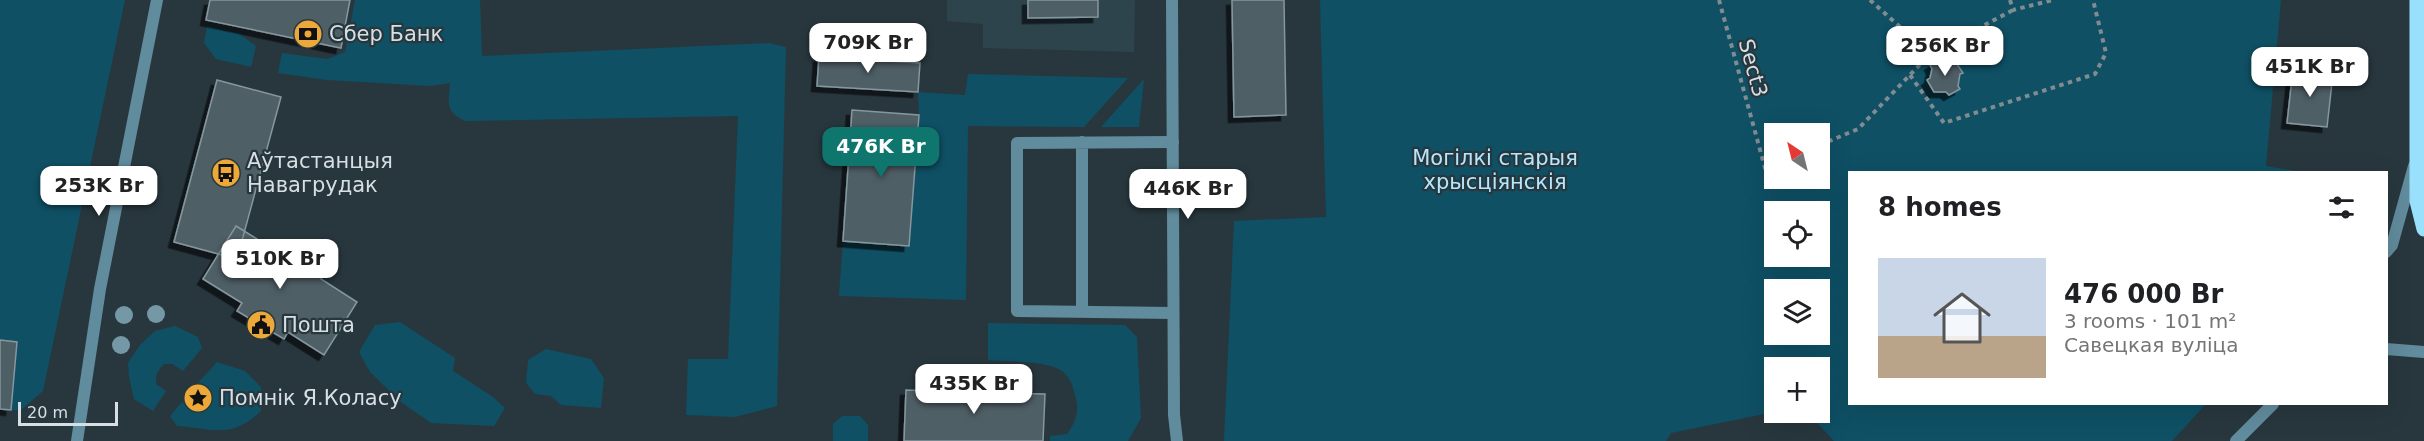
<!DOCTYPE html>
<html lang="en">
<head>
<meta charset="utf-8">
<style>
	body { margin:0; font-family:"DejaVu Sans",sans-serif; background:#f2f2f2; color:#202124; height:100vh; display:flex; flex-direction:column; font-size:22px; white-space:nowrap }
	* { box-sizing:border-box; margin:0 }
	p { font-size:20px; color:#757577 }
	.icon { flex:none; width:33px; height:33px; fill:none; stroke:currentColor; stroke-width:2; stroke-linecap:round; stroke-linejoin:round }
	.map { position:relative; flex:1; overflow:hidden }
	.panel { position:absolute; left:1848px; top:171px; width:540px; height:234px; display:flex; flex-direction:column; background:#fff; border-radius:0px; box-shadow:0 6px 24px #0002 }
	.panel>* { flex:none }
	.needle { width:39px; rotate:325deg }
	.buttons { position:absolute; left:1764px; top:123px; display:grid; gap:12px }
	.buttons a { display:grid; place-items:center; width:66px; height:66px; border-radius:0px; background:#fff; box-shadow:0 6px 24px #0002; font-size:30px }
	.scale { position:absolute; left:18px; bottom:15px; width:100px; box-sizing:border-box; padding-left:6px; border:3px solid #d6dfe3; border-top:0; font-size:16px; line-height:21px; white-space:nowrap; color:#d6dfe3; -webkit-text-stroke:4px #28373e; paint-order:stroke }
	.price { position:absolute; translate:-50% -51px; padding:0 14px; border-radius:12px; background:#fff; color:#222; font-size:20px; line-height:39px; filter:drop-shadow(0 2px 3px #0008) }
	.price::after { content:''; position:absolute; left:50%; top:36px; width:18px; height:14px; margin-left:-9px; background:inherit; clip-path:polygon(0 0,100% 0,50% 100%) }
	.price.active { background:#0f766e; color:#fff }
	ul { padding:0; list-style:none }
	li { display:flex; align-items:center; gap:18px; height:150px; padding:0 30px }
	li+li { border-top:2px solid #e0e0e0 }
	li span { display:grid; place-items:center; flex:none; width:168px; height:120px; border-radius:0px; color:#555 }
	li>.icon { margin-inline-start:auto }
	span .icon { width:72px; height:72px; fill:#fffc; stroke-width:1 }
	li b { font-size:26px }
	h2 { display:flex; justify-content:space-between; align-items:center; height:72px; padding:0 30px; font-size:26px }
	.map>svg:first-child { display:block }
	.built { fill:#2e444d }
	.green { fill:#0f5065; fill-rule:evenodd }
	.building { fill:#4f5f66; stroke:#85979f; stroke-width:1.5; filter:url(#shadow) }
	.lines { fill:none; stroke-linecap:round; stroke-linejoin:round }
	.path { stroke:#808c91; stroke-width:4; stroke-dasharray:4.5 4.5; stroke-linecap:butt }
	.service { stroke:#618c9d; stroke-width:12 }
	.tertiary { stroke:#618c9d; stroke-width:12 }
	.primary { stroke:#99e0fd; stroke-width:15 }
	.tree { fill:#7598a6 }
	.labels { text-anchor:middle; stroke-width:4.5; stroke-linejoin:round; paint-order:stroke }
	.poi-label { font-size:21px; fill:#d6dfe3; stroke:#28373e; text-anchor:start }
	.street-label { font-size:21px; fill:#d6dfe3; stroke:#28373e }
	.park-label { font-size:21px; fill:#b4e7fc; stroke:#28373e }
</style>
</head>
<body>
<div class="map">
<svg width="2424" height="441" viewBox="0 0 2424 441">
	<defs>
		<filter id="shadow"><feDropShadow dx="-5.5" dy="5.5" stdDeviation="0" flood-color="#0009"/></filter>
	</defs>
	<rect width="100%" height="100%" fill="#28373e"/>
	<!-- built -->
	<path class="built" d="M947 0H1135L1134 52 983 48V24L947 21Z"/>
	<!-- green -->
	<path class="green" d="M0 0H125L43 391 21 410H11L17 342 0 340Z
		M355 0H480L482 56 769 43 786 47 777 406 735 417 686 415 688 359H728L738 116 465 121C444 111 449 103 450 83L431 86 327 80 278 73 282 53 327 59 345 52Z
		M1320 0H2281L2266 166 2302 172H1850V404H2206L2172 441H1834L1808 413 1820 412V368H1774V412L1671 433 1666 441H1224L1234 221 1326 217ZM1774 134H1820V178H1774ZM1774 212H1820V256H1774ZM1774 290H1820V334H1774Z
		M207 26 238 33 256 46 251 67 216 59 204 43Z
		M968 74 1128 78 1084 127 968 126 966 300 839 296 843 241 909 245 919 115 918 92 965 95Z
		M1144 79 1139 127H1101Z
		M400 322 455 358 453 371 493 397 505 408 494 426 431 423 401 402 370 372 359 352 375 325Z
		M988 323 1125 325 1137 337 1141 418 1128 441H1050V436L1067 434C1076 422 1080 410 1075 395 1073 386 1070 377 1062 371 1046 360 1008 362 988 360Z
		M175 326 198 337 202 348 183 371 172 364H164C158 370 155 375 156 384L166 391 153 411 134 399 129 377 128 363 140 345 155 331Z
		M546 349 591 359 604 378 601 408 561 405 551 396 535 394 526 383 528 360Z
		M217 362 245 371 261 387V411C231 439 215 429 177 426L170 416 182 402 195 410 201 409 207 404 208 390 198 383Z
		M842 416H860L868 425V441H833V424Z"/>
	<!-- building -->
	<path class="building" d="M210 0H350L341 48 206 20Z
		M1028 0H1098V17L1028 18Z
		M1232 0H1284L1286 115 1234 117Z
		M819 57 920 63 918 92 817 86Z
		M1941 58 1944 63 1952 64 1955 61 1963 73 1960 74 1958 86 1960 89 1949 95 1946 92H1934L1927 80 1930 78 1932 69 1930 65Z
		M2293 69 2333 74 2327 127 2287 123Z
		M217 80 281 97 237 259 174 242Z
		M852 110 919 115 909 246 843 241Z
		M236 226 275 250 279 243 325 272 321 279 357 302 324 355 288 332 284 339 237 311 242 303 203 279Z
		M0 340 17 342 11 410 0 409Z
		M958 380 993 381 992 393 1045 394 1043 441H904L906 390 958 392Z"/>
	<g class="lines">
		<!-- path -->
		<path class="path" d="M1719 0 1765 168 1774 165
			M1870 0 1930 54
			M2010 0 2013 10 2053 0
			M1910 75 1944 123 2095 74 2106 53 2093 0
			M1820 145 1858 129 1930 54 2013 10"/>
		<!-- service -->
		<path class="service" d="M1082 312V142
			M1173 313 1017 311V143L1173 142"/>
		<!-- tertiary -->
		<path class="tertiary" d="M1172 0 1174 415 1177 441
			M2386 252 2392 245 2414 166
			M2386 349 2424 352
			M77 441 100 289 157 0
			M2236 441 2273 404"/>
		<!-- primary -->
		<path class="primary" d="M2417 0V201L2424 229"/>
	</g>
	<!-- trees -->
	<g class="tree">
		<circle cx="156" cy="314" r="9"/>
		<circle cx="124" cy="315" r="9"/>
		<circle cx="121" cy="345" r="9"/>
	</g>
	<!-- icons -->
	<defs>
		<g id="bank-disc" transform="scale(1.5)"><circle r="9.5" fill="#eca93a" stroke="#28373e"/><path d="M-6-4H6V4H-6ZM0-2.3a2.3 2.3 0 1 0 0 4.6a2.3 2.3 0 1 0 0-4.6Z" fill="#111"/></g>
		<g id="bus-disc" transform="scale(1.5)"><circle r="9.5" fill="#eca93a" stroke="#28373e"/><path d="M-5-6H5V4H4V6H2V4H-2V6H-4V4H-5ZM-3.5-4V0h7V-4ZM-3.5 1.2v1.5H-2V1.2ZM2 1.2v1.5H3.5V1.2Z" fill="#111"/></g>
		<g id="civic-disc" transform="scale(1.5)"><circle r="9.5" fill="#eca93a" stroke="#28373e"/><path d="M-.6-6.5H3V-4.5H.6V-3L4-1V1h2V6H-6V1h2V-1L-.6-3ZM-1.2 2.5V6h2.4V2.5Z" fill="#111"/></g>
		<g id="sight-disc" transform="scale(1.5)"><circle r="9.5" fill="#eca93a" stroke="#28373e"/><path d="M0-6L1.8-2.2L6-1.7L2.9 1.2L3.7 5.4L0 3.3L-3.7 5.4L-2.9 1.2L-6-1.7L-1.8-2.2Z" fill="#111"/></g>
	</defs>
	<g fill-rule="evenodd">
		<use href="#bank-disc" x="308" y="34"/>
		<use href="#bus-disc" x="226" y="173"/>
		<use href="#civic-disc" x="261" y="325"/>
		<use href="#sight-disc" x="198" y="398"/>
	</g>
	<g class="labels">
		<!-- poi labels -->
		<g class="poi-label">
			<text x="329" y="41">Сбер Банк</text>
			<text x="247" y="168">Аўтастанцыя<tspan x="247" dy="24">Навагрудак</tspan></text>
			<text x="282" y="332">Пошта</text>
			<text x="219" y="405">Помнік Я.Коласу</text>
		</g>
		<!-- street labels -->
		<g class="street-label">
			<text transform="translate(1753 68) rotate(75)" y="7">Sect3</text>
		</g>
		<!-- park labels -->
		<g class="park-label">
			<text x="1495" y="165">Могілкі старыя<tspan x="1495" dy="24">хрысціянскія</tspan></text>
		</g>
	</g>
</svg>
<div class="buttons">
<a><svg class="needle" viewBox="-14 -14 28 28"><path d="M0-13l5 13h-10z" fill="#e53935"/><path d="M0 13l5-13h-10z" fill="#757577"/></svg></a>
<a><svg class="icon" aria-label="locate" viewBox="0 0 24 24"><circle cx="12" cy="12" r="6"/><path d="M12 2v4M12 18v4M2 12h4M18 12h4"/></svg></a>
<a><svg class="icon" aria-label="layers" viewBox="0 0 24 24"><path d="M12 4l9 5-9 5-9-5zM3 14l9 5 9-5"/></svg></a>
<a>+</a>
</div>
<div class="scale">20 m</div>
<b class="price" style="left:868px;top:74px">709K Br</b>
<b class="price" style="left:1945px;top:77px">256K Br</b>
<b class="price" style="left:2310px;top:98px">451K Br</b>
<b class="price active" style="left:881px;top:178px">476K Br</b>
<b class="price" style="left:99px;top:217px">253K Br</b>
<b class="price" style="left:1188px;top:220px">446K Br</b>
<b class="price" style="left:280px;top:290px">510K Br</b>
<b class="price" style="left:974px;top:415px">435K Br</b>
<section class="panel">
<h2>8 homes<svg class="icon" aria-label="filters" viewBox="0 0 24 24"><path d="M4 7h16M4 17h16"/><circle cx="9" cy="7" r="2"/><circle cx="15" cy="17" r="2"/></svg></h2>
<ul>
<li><span style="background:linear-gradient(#c9d6e8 65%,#b9a48a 0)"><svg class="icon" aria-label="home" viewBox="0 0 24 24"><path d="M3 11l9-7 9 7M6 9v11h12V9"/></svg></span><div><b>476 000 Br</b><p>3 rooms · 101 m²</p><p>Савецкая вуліца</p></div></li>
</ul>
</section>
</div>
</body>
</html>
